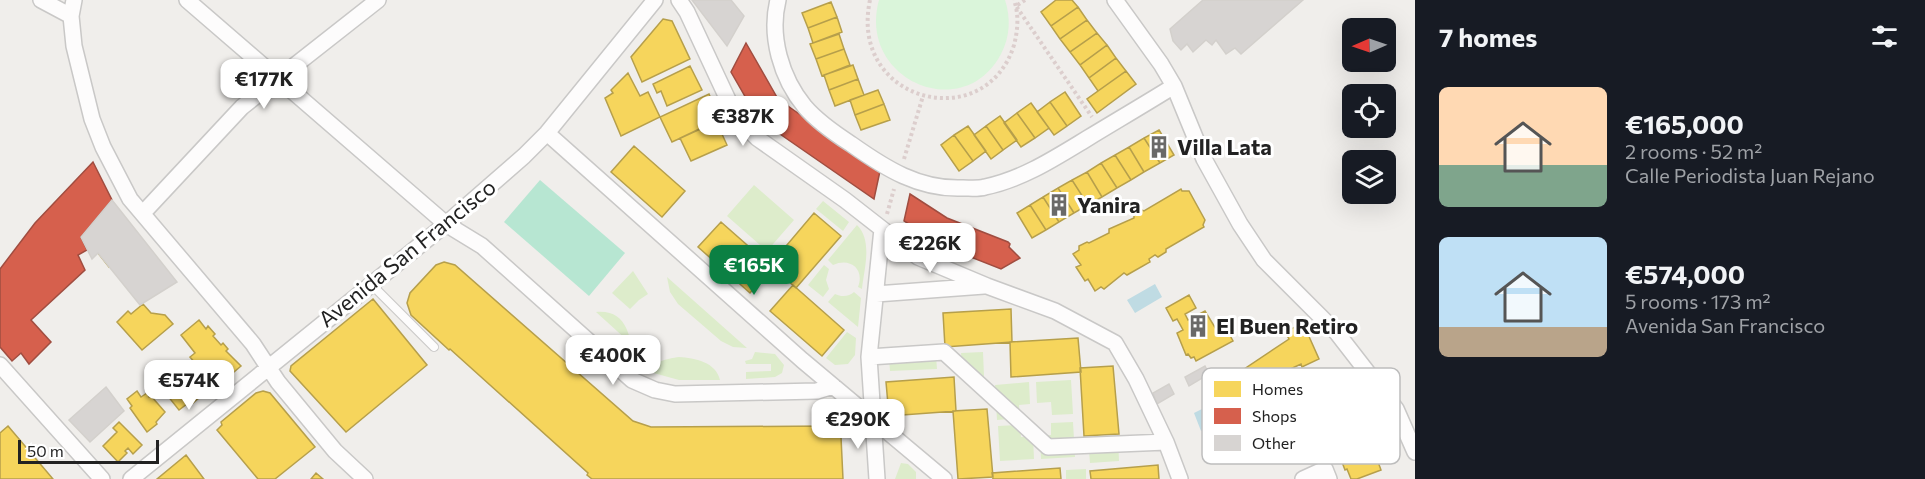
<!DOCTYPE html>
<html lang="en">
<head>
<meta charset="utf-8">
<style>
	body { margin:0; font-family:Commissioner,sans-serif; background:#242831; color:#f1f3f6; height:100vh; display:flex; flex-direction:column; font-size:22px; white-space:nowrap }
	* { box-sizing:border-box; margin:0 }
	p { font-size:20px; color:#9ea1a6 }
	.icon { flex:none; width:33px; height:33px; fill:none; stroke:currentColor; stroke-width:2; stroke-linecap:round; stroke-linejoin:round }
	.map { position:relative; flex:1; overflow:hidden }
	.drawer { display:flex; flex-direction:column; background:#171b24; width:510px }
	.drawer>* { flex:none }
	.needle { width:39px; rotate:268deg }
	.controls { position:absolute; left:1342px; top:18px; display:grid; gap:12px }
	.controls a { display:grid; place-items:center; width:54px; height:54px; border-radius:9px; background:#171b24; box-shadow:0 6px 24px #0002; font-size:30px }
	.scale { position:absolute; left:18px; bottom:15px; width:141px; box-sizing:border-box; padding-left:6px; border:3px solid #222; border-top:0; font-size:16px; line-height:21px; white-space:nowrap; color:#222; -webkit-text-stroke:4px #fff; paint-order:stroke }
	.price { position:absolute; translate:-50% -51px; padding:0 14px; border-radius:12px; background:#fff; color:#222; font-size:20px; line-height:39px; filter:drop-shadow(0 2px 3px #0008) }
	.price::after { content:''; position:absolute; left:50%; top:36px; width:18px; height:14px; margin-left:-9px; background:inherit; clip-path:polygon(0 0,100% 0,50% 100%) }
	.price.active { background:#0b8043; color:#fff }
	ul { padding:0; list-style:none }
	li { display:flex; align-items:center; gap:18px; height:150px; padding:0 24px }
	li span { display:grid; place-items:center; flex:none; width:168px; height:120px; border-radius:9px; color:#555 }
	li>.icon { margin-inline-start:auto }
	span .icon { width:72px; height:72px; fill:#fffc; stroke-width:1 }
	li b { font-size:26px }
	h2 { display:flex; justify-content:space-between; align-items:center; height:72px; padding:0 24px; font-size:26px }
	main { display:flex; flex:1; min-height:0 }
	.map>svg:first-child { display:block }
	.grass { fill:#ddeccb }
	.park { fill:#daf5da }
	.pitch { fill:#b7e6d2 }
	.water { fill:#bfdbe3 }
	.homes { fill:#f6d55c; stroke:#b69f4b; stroke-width:1.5 }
	.shops { fill:#d6604d; stroke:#a04d40; stroke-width:1.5 }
	.building { fill:#d7d4d2; stroke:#d3d0cc; stroke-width:1.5 }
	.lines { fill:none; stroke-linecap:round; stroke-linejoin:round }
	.lane-casing { stroke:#c9c8c7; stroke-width:10 }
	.street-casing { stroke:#c9c8c7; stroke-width:18 }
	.path { stroke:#dccecd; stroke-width:4; stroke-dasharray:3 3; stroke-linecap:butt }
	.lane { stroke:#fdfcfc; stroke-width:8 }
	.street { stroke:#fdfcfc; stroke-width:15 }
	.labels { text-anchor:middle; stroke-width:6; stroke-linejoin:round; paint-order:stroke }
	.poi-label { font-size:22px; font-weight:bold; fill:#222; stroke:#fff; text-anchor:start }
	.street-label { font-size:22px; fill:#222; stroke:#fff }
	.key { fill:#fff; stroke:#bdbdbd; stroke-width:1.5 }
	.key-label { font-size:16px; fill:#222 }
</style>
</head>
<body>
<main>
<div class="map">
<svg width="1415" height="479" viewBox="0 0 1415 479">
	<rect width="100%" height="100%" fill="#f0eeeb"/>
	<!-- grass -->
	<path class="grass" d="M754 185 794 220 767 251 727 216Z
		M823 201 849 222 843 231 816 209Z
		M857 225C873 241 864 269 862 289L858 287C865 269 850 257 833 265L828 260Z
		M824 265 829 269 826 280 829 289 823 297 808 285Z
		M633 271 648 294 639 300 630 309 612 293Z
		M667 277 747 348 733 347 721 341 678 304 670 292Z
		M854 292 861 298 858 327 828 302 835 294C841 297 849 297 854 292Z
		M596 312C627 309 631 337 633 361L629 357 628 341Z
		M847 332 856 338 855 355 848 364 835 365 826 358Z
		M755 352 775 354 784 365 782 373 775 377 746 379V372L771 371V364H746L745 361 752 359Z
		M983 352 984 376 963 378 961 353Z
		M936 356 937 369 890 371 889 358Z
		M679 357C695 358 716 362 720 380H679L650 372C656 360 667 359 679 357Z
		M1071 380 1073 414 1052 415 1051 402 1037 403 1036 382Z
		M1029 382 1030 404 1019 405 1020 418 997 420 995 385Z
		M1073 422 1075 457 1041 459 1040 436 1051 435V423Z
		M1020 425 1021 437 1033 436 1034 459 1000 461 998 426Z
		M1118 437 1119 461 1090 463 1088 438Z
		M901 463 908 464 916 472V479H895Z
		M1086 469V479H1066V470Z"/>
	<!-- park -->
	<path class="park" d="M879 0H1005C1011 18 1010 37 1001 54 963 126 857 79 879 0Z"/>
	<!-- pitch -->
	<path class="pitch" d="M540 180 625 253 589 296 504 222Z"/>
	<!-- water -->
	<path class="water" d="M1155 284 1162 297 1135 313 1127 300Z
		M1210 405 1220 410 1223 419 1201 431 1194 413Z"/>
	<!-- homes -->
	<path class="homes" d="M1056 0H1072L1078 7 1051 26 1041 12Z
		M831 2 837 17 808 28 802 13Z
		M1078 7 1087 20 1060 39 1051 26Z
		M837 17 842 32 813 43 808 28Z
		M663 19 672 21 690 59 642 82 631 57Z
		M1087 20 1097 33 1070 52 1060 39Z
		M1097 33 1107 45 1080 65 1070 52Z
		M839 34 844 49 816 59 810 44Z
		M1107 45 1116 58 1089 78 1080 65Z
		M844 49 850 65 822 76 816 59Z
		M1116 58 1126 71 1098 91 1089 78Z
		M853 65 858 79 829 90 824 75Z
		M690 66 702 90 667 106 661 91 657 93 653 84Z
		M1126 71 1136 84 1097 113 1087 99Z
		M628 73 640 96 648 92 660 117 621 136 605 98 613 93 611 90Z
		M858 79 864 95 835 106 829 90Z
		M878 90 884 104 855 115 850 100Z
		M1065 92 1081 116 1067 126 1050 102Z
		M709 94 720 120 672 142 660 117Z
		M1050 102 1067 126 1054 135 1037 112Z
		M1031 103 1049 128 1035 138 1017 113Z
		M884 104 890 120 861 130 855 115Z
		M1017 113 1035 138 1021 147 1004 123Z
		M1000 116 1017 140 1003 150 986 126Z
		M716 121 727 145 691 161 680 138Z
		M968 126 986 151 973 161 954 135Z
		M986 126 1003 150 991 159 974 135Z
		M1159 130 1174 155 1160 163 1144 138Z
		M954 135 973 161 959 171 941 145Z
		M1144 138 1160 163 1144 172 1129 147Z
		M634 146 685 191 662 217 611 172Z
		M1129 147 1144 172 1131 180 1115 155Z
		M1115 155 1131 180 1117 188 1101 163Z
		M1101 163 1117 188 1102 197 1087 172Z
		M1087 172 1102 197 1088 205 1072 180Z
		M1072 180 1088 205 1074 213 1058 188Z
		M1058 188 1074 213 1059 222 1043 197Z
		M1181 189 1182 191H1189L1205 220 1203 225 1204 227 1166 249V252L1158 257 1155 255 1149 259 1150 262 1127 275 1124 273 1104 289 1101 287 1095 291 1088 279 1085 281 1076 267 1081 265 1073 254 1079 250V246L1087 242 1089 243 1109 233V229L1134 218V215L1142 210 1144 211Z
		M1043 197 1059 222 1046 230 1030 205Z
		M1030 205 1046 230 1032 238 1017 213Z
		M814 213 841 236 796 288 770 265Z
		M721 222 772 267 750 293 698 247Z
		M106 241 119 258 109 267 98 253Z
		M444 262 455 265 633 421 651 427 829 426 836 429 841 437 843 479H592L587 475 588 473 450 349 449 350 411 315 407 303 410 293 436 265Z
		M793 285 844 330 822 356 770 311Z
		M1189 295 1196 308 1185 314 1188 320 1205 311 1219 334 1227 330 1233 341 1196 361 1194 357 1191 358 1188 354 1186 355 1177 333 1183 330 1177 319 1173 321 1166 308Z
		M373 299 427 365 346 432 290 371 291 366Z
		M143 304 151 313 165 315 173 324 142 350 117 322 128 311 131 314Z
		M1011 309 1012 342 945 347 943 313Z
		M199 320 206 329 208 326 215 334 213 336 221 345 223 343 228 349 226 351 241 366 220 384 206 366 201 370 190 357 195 353 181 335Z
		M1303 323 1319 359 1302 367 1301 364 1286 371 1287 374 1272 381 1273 383 1258 391 1259 393 1242 401 1247 409 1226 418 1212 386 1232 377 1289 339 1285 332Z
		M1078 338 1081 372 1011 377 1010 342Z
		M1113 366 1119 434 1084 436 1080 368Z
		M181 376 194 392 197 390 201 396 193 403 191 401 179 410 163 390Z
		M954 377 956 411 889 416 886 382Z
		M137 391 141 397 147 393 149 397 151 396 165 412 156 422 157 424 147 432 130 408 132 406 127 399Z
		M263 391 270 393 315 447 275 479H258L217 430 222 425 221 422 256 393Z
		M987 409 993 477 958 479 953 411Z
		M119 422 142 445 133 454 128 448 125 451 127 453 118 462 103 446 117 432 113 428Z
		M8 426 53 479H0V433Z
		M1365 439 1373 460 1377 459 1381 470 1357 479H1351L1347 469 1345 470 1337 449Z
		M186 455 204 479H157Z
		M1158 465 1159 479H1091L1090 471Z
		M1060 468 1061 479H993L992 473Z
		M316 473 323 479H311Z"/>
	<!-- shops -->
	<path class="shops" d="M746 43 778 99 880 171 874 199 777 132 758 116 750 105 731 72Z
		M93 162 112 200 81 237 87 250 78 255 85 270 31 320 51 342 29 364 21 353 12 361 0 347V269L35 223Z
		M910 194 947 218 1008 242 1010 244 1009 247 1020 258 1001 269 943 246 904 221Z"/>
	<!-- building -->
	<path class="building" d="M692 0H731L744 16 727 46Z
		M1203 0H1303L1241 54 1235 48 1226 54 1216 40 1212 45 1206 40 1193 52 1187 44 1181 50 1173 41 1170 29Z
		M112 200 177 282 140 305 98 253 92 259 81 237Z
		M1205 366 1209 374 1189 386 1185 377Z
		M1169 384 1174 394 1157 404 1153 393Z
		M106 387 124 411 90 442 69 420Z"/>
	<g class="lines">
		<!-- lane casing -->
		<g class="lane-casing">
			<path id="lane" d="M371 284 434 347"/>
		</g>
		<!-- street casing -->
		<g class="street-casing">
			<path id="street" d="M41 0 71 16
				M74 0 71 16 74 46 92 119 103 147 130 199 253 344 278 382 335 451 365 479
				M187 0 446 224 482 246 632 380 655 390 675 394 817 391 833 386
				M679 0 687 12 736 117 757 138 845 200 918 257 987 286 1055 311 1115 343 1136 379 1166 442 1180 479
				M778 0C769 36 781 78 805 107 818 122 834 133 851 144 885 168 919 190 963 188 970 188 978 189 985 187 1023 179 1055 158 1088 138 1116 121 1145 104 1174 86
				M1115 0 1161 64 1174 86 1204 159 1240 224 1264 260 1337 333 1396 409 1415 452
				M547 133 802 360 944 479
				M143 213 242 107 378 0
				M876 294 984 286
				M869 357 944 352 1048 447 1166 442
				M0 365 102 479
				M131 479 446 224 524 156 547 133 655 0
				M877 479 869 357 882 229
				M1303 479 1325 469 1329 479"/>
		</g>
		<!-- path -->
		<path class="path" d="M870 0C848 103 986 136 1014 45 1018 30 1019 14 1014 0
			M1025 0 1016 6 1092 117
			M904 159 923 96
			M887 214 894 189"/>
		<!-- lane -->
		<use href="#lane" class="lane"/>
		<!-- street -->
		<use href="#street" class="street"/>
	</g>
	<!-- icons -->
	<defs>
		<g id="building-bare" transform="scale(1.8)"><path d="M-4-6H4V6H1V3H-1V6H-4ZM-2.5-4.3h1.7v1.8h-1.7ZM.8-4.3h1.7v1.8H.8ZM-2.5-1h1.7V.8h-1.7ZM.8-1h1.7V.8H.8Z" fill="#6a6968" stroke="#fff" stroke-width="2.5" paint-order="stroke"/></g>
	</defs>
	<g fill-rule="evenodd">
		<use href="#building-bare" x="1159" y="147"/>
		<use href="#building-bare" x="1059" y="205"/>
		<use href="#building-bare" x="1198" y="326"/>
	</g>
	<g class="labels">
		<!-- poi labels -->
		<g class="poi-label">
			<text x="1177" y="155">Villa Lata</text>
			<text x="1077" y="213">Yanira</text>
			<text x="1216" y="334">El Buen Retiro</text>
		</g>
		<!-- street labels -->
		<g class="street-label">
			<text transform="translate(407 253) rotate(-39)" y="8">Avenida San Francisco</text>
		</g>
	</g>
	<!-- legend -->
	<rect x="1202" y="368" width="198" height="96" rx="9" class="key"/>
	<rect x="1214" y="381" width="27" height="16" fill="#f6d55c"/>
	<rect x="1214" y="408" width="27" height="16" fill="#d6604d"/>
	<rect x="1214" y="435" width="27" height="16" fill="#d7d4d2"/>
	<g class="key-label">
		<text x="1252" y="395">Homes</text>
		<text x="1252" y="422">Shops</text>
		<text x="1252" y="449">Other</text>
	</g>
</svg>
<div class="controls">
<a><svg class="needle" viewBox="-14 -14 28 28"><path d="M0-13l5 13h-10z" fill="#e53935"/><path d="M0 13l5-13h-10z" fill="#9ea1a6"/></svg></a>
<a><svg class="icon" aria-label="locate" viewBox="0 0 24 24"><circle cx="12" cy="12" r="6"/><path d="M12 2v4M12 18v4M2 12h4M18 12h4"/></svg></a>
<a><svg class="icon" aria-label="layers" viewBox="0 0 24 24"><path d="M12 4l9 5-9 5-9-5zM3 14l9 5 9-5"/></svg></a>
</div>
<div class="scale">50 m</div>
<b class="price" style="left:264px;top:110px">€177K</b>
<b class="price" style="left:743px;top:147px">€387K</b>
<b class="price" style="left:930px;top:274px">€226K</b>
<b class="price active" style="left:754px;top:296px">€165K</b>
<b class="price" style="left:613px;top:386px">€400K</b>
<b class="price" style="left:189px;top:411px">€574K</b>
<b class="price" style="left:858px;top:450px">€290K</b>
</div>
<section class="drawer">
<h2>7 homes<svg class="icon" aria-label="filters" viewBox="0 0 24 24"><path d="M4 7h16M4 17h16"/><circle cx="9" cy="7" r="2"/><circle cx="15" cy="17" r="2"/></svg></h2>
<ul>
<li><span style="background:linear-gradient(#ffd9b3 65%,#7fa58c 0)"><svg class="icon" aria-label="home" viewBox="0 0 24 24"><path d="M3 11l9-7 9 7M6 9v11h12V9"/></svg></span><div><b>€165,000</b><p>2 rooms · 52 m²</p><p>Calle Periodista Juan Rejano</p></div></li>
<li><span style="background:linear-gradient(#bfe0f5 75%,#b9a48a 0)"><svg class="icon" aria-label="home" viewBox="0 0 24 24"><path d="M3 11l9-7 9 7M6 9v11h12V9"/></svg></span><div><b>€574,000</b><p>5 rooms · 173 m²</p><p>Avenida San Francisco</p></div></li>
</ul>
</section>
</main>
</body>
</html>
